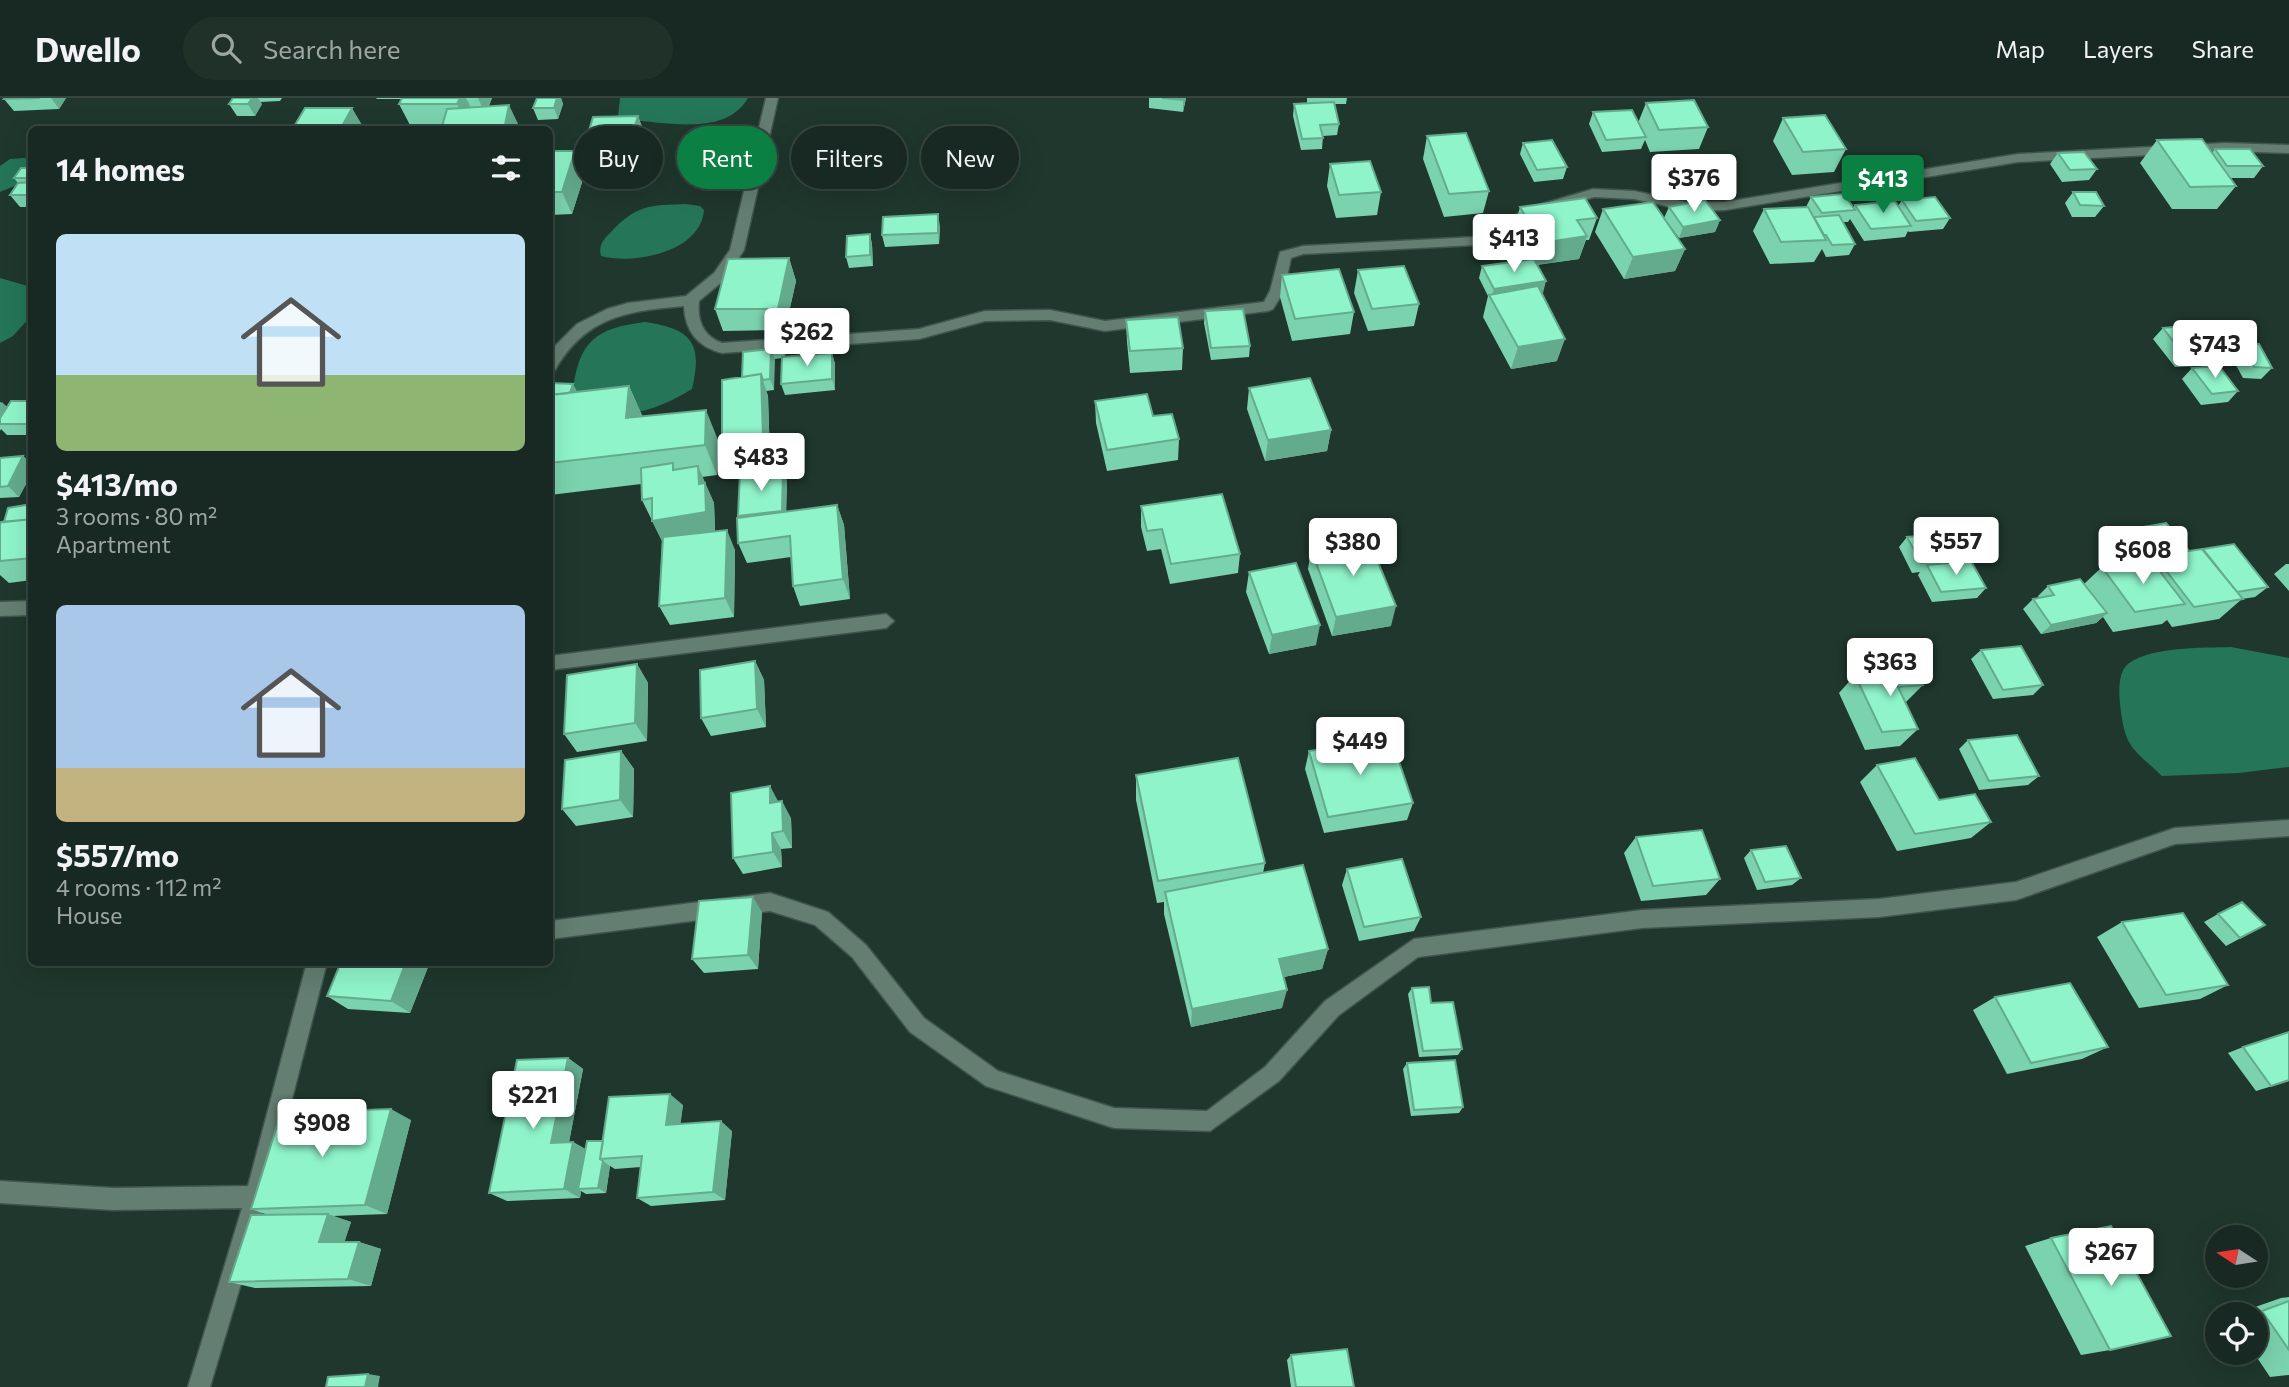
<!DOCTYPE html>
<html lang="en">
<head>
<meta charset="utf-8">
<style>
	body { margin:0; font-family:Commissioner,sans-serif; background:#20312a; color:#f1f3f6; height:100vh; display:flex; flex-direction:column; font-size:26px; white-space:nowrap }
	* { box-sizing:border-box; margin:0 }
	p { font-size:23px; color:#9ea6a5 }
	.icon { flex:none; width:38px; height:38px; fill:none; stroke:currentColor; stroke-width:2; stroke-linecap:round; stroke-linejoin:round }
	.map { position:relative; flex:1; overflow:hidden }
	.side { position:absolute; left:28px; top:28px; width:525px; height:840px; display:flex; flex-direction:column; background:#172922; border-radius:10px; box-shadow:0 7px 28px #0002,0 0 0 2px #364540 }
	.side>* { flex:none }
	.guide { position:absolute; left:574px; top:28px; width:665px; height:63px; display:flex; gap:14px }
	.needle { width:46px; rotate:282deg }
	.tools { position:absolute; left:2205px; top:1127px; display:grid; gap:14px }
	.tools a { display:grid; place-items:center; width:63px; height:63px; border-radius:50%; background:#172922; box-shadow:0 7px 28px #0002,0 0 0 2px #364540; font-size:35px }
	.price { position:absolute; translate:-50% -60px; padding:0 16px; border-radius:7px; background:#fff; color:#222; font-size:23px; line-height:46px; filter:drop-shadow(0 2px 4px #0008) }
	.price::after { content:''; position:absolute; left:50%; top:42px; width:21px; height:16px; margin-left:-10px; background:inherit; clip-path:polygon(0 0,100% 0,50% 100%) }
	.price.active { background:#0b8043; color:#fff }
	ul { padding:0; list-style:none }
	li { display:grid; align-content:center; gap:14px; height:371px; padding:0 28px }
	li span { display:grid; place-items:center; height:217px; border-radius:10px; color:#555 }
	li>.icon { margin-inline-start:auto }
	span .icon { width:126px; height:126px; fill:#fffc; stroke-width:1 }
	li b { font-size:30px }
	h2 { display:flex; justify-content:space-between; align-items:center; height:84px; padding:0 28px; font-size:30px }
	.tag { padding:0 24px; border-radius:32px; background:#172922; box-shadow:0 7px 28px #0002,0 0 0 2px #364540; font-size:24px; line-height:63px }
	.tag.active { background:#0b8043; color:#fff }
	header { display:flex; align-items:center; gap:42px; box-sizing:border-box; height:98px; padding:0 35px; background:#172922; border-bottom:2px solid #364540 }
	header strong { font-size:33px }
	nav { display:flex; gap:38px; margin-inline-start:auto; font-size:24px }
	.search { width:490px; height:63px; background:#20312a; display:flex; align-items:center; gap:18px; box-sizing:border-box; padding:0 24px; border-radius:38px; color:#9ea6a5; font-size:26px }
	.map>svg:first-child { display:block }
	.water { fill:#257558 }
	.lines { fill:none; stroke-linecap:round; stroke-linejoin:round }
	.minor-casing { stroke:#40554d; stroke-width:3 }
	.minor { fill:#647e72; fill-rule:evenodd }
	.wall { fill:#7bd2ae }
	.shaded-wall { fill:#64ab8d }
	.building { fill:#8ff4ca; stroke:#64ab8d; stroke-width:2 }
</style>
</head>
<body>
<header>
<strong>Dwello</strong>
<div class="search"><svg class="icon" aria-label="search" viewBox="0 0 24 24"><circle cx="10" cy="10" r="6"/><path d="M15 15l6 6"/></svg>Search here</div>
<nav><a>Map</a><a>Layers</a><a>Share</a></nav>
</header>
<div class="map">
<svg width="2289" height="1289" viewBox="0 0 2289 1289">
	<rect width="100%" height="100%" fill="#1f372d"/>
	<!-- water -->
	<path class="water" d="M620 0H748C725 40 664 23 626 22L618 18Z
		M24 60 31 62V75L17 87 0 94V68L10 61Z
		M686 106 700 108 704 112C701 154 634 167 601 158 598 147 604 141 611 134 636 107 650 107 686 106Z
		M0 180 31 189 32 217 13 238 0 245Z
		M645 224C692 231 703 245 692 291 671 304 638 320 612 314 599 312 584 299 573 292 579 243 596 230 645 224Z
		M2231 549 2289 560V669L2239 675 2162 678C2131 649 2125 650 2120 606 2119 595 2118 579 2125 569 2143 548 2206 550 2231 549Z"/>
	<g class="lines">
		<!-- minor casing -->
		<g class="minor-casing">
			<path id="minor" d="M766 0H778L744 152 724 182 699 203C697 222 703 238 722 245L919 231 985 213 1050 212 1105 223 1264 204 1270 193 1280 154 1303 148 1475 139 1502 129 1522 112 1593 91 1634 93 1690 105 1725 104 2018 56 2225 45 2289 47V55L2225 53 2018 64 1725 112 1690 113 1634 101 1594 99 1532 118 1512 135 1476 147 1303 156 1291 160 1284 193 1273 211 1268 213 1105 233 1050 222 985 223 919 241 722 255C698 249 685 233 684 208 628 213 586 218 555 272L550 273V256L554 249 577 226 607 211 628 205 686 198 714 175 730 152Z
				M32 503V517L0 518V504Z
				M886 516 894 523 886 530 550 572V558Z
				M2289 722V738L2175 746 2016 802 1879 819 1642 830 1418 859 1339 917 1279 983 1210 1033 1114 1030 986 988 910 934 852 859 815 827 770 813 550 841V823L770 795 828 814 866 847 924 920 998 973 1114 1010 1207 1013 1265 969 1325 903 1414 841 1642 812 1879 801 2016 784 2175 730Z
				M307 864H327L267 1099 210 1289H188L242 1110 113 1112 0 1105V1083L113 1090 248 1088Z"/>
		</g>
		<!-- minor -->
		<use href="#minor" class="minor"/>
	</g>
	<!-- wall -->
	<path class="wall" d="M5 0H66L59 11 14 13 4 1Z
		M233 0H282L280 3 260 4 262 6 255 18H237L229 6Z
		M376 0H492L489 8 520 30 519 32H433L442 31V28L411 29 399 6 402 1H377Z
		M537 0H561L563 6 558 21 538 22 533 10Z
		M1149 0H1186L1183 14 1149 10Z
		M1307 0H1347L1346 6H1334L1339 26 1337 37 1323 38 1322 51 1301 52 1293 18 1294 6H1307Z
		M1646 5 1708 29 1699 51 1650 54 1645 42 1641 51 1602 54 1589 26 1593 14 1638 25Z
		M638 18 642 29 638 45H623L618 64H600L597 57 590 58 585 46Z
		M1783 20 1846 51 1834 74 1792 77 1773 43Z
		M1427 38 1489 93 1483 115 1444 119 1423 61Z
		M2157 42 2212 55 2215 51 2263 68 2254 80H2230L2236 88 2217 111H2172L2140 65Z
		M1523 45 1567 69 1563 81 1534 84 1520 56Z
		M550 53H575L585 75 572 116 550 117Z
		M2058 55 2097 71 2089 82 2062 84 2050 66Z
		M1330 66 1381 94 1377 117 1336 120 1327 88Z
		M32 70V109H20L10 97 18 85 14 80Z
		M2073 94 2104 108 2095 119H2072L2065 105Z
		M1811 99 1853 110 1855 107 1898 108 1902 102 1950 120 1943 131 1909 134 1908 133 1905 139 1864 143 1850 121 1848 124H1843L1855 146 1849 157 1826 159 1822 151 1814 164 1770 166 1753 133 1764 111 1806 109Z
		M1520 109 1597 120 1589 142H1586L1579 161 1537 167 1543 195H1541L1557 263 1511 271 1483 219 1488 198 1479 180 1482 168 1530 162 1514 131Z
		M1669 109 1720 122 1715 134 1679 140 1665 121 1685 151 1675 173 1624 181 1595 134 1603 111 1664 120Z
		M940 128 939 146 885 149 882 137Z
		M870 136 872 147 873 168 849 170 846 159Z
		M789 160 796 183 785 232 723 233 715 211Z
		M1358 172 1419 206 1414 228 1368 233 1354 195Z
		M1282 177 1354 214 1350 236 1292 243 1280 199Z
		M1205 213 1250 248 1249 259 1211 262 1204 225Z
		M1126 222 1183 250 1182 272 1130 275 1127 244Z
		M2163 230 2206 256 2196 268 2175 269 2153 241Z
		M766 240 786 250 785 259 832 255 835 266V292L785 297 781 286 782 260 774 261V292L766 293 768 298 770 361 731 366 722 345 742 279 766 252Z
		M2241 245 2272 270 2261 281 2243 280 2230 256Z
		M2192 270 2238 293 2228 304 2201 307 2182 281Z
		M550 285 577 294 629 288 642 318 718 342 717 377 702 379 714 405 715 433 735 452 734 519 670 527 659 508 662 443 642 402 641 386 550 397Z
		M1249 290 1331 332 1327 353 1265 363 1247 311Z
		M32 303V337H7L1 331 0 333V304L7 309Z
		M1095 303 1153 318 1179 341 1178 362 1107 373 1096 325Z
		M23 358 32 366V375L19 399 0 400V360Z
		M787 382 786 414 837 407 844 427 850 501 800 508 793 488 791 459 747 465 738 445 739 420 738 418Z
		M32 406V482L9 485 0 477V427Z
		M1141 408 1240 456 1238 475 1170 486 1161 451 1147 453 1141 429Z
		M2115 434 2189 453 2268 489 2255 499 2242 501 2219 521 2172 529 2167 522 2162 526 2113 534 2103 519 2096 525 2041 536 2023 511 2033 501 2039 500 2038 498 2048 488 2084 486 2102 469 2121 466 2105 444Z
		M1907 439 1973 460 1971 463 1986 490 1977 500 1932 504 1918 477 1920 474 1912 475 1899 449Z
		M1311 451 1391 528 1332 538 1308 471Z
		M2286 466H2289V493L2274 476Z
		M1249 474 1316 547 1269 556 1246 494Z
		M1981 552 2043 587 2033 597 1993 601 1971 561Z
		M755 563 764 582 766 629 711 638 701 620Z
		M637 566 648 585 647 643 577 654 564 636Z
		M1855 577 1923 587 1905 605 1918 631 1900 648 1865 652 1839 595Z
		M1968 642 2039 678 2028 687 1979 692 1959 651Z
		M621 653 634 671 633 719 576 728 562 711Z
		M1309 653 1413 705 1407 722 1324 735 1305 671Z
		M1877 667 1939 702 1991 724 1971 740 1897 753 1860 684Z
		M1136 677 1265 765 1263 775 1328 851 1322 871 1284 879 1282 910 1191 929 1164 816V804L1157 805 1136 702Z
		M791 720 792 750 781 751 782 769 743 776 733 760Z
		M1636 739 1720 781 1706 797 1641 803 1624 755Z
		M1751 752 1801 780 1792 787 1757 792 1744 760Z
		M1347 771 1421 819 1414 833 1359 843 1342 787Z
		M762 814 758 871 704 875 692 861Z
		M2218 816 2265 827 2226 848 2204 824Z
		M2122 824 2228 887 2200 901 2139 910 2097 839Z
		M341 864H430L410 915 348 911 327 898Z
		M1412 890 1431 905 1462 951 1458 957 1419 959 1408 896Z
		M1995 899 2108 949 2082 961 2007 976 1973 912Z
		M2289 934V983L2256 993 2228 955 2243 949Z
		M568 960 583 971 569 1044H573L585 1051 683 1007 680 1026 732 1033 725 1102 651 1108 637 1100 641 1069 615 1071 610 1068 606 1095 586 1096 581 1093 580 1100 507 1103 489 1095Z
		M1407 965 1463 1009 1459 1015 1411 1018 1403 971Z
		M411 1022 387 1116 333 1118 351 1124 344 1144H359L381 1151 371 1188 255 1190 229 1184 268 1117 251 1111Z
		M2051 1140 2110 1252 2081 1257 2025 1148Z
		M2289 1199V1277L2270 1279 2254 1255H2256V1216H2235L2281 1200Z
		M1291 1257 1354 1289H1291L1287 1262Z"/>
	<!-- shaded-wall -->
	<path class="shaded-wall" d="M51 0H66L59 11Z
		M252 0H258L262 6 255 18 248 6Z
		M460 0H466L474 16 468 28 457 6Z
		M478 0H492L485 16Z
		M557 0H561L563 6 558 21 554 10Z
		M1184 0H1186L1183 14V2Z
		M509 7 520 30 519 32H504Z
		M352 10 365 32H340Z
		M638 18 642 29 638 45 633 34Z
		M619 34 623 45 618 64 613 52Z
		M575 53 585 75 572 116 562 94Z
		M938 116 940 128 939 146 938 135Z
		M1720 122 1715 134 1679 140 1683 129Z
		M870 136 872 147 873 168 870 157Z
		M1587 138 1579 161 1534 167 1541 145Z
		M1685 151 1675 173 1624 181 1633 159Z
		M789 160 796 183 785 232 778 211Z
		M1546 183 1543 195 1492 202 1491 200 1494 191Z
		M782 238 786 250 785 260 782 249Z
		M1565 241 1557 263 1511 271 1518 249Z
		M771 251 775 262 774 292 770 281Z
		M832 255 835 266V292L832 281Z
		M761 276 768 298 770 361 763 340Z
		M573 286 579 297 564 307Z
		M629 288 643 319 626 320Z
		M2 304 13 315 0 326V306Z
		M706 312 718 342 717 377 705 347Z
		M1331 332 1327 353 1265 363 1268 342Z
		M23 358 32 366V375L19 399 8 388Z
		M698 368 714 405 715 434 662 443 652 423 699 386Z
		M783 371 787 382 786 424 782 413Z
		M837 407 844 427 850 501 843 481Z
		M727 432 735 452 734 519 725 500Z
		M1396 508 1391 528 1332 538 1336 519Z
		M2107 515 2096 525 2041 536 2051 527Z
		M1320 527 1316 547 1269 556 1272 537Z
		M755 563 764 582 766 629 757 611Z
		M637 566 648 585 647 643 635 625Z
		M621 653 634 671 633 719 620 702Z
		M770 688 779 705H770Z
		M782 703 791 720 792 750 783 733Z
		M772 735 781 751 782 769 773 754Z
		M753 799 762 814 758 871 748 857Z
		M1328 851 1322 871 1274 881 1279 861Z
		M406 864H430L410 915 391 903Z
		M1287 892 1282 910 1191 929 1192 911Z
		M568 960 583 971 567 1055 551 1045Z
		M670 996 683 1007 679 1038 666 1027Z
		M391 1011 411 1022 387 1116 365 1107Z
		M721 1023 732 1033 725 1102 713 1094Z
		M573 1044 589 1053 578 1091 581 1093 580 1100 564 1091Z
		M603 1063 610 1068 606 1095 598 1090Z
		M328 1116 351 1124 342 1152 319 1144Z
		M359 1144 381 1151 371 1188 348 1181Z
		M368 1276 380 1278 378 1289H365Z"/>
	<!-- building -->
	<path class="building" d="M5 0H40L4 1Z
		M233 0H252L248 6H229Z
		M402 0H460L457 6H399Z
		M537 0H557L554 10H533Z
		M1162 0H1184L1183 2Z
		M1694 2 1708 29 1659 32 1646 5Z
		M1334 4 1339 26 1320 27 1323 40 1302 41 1294 6Z
		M509 7 504 32H441L447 11Z
		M305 10H352L340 32H292Z
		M1632 12 1646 39 1606 42 1593 14Z
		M1825 17 1846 51 1803 54 1783 20Z
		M638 18 633 34H619L613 52 595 53 597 46H585L593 19Z
		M1466 35 1489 93 1449 96 1427 38Z
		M2202 41 2236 88 2190 89 2157 42Z
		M1552 42 1567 69 1537 72 1523 45Z
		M2215 51H2250L2263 68H2227Z
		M550 53H575L562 94H550Z
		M2084 54 2097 71 2070 72 2058 55Z
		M1370 63 1381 94 1339 97 1330 66Z
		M21 70H32V77L30 80H14Z
		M32 84V97H10L18 85Z
		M2073 94H2096L2104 108 2080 107Z
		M1844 96 1855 112 1822 115 1811 99Z
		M1935 99 1950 120 1916 123 1902 102Z
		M1585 100 1597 120 1577 122 1587 138 1541 145 1520 109Z
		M1705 102 1720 122 1683 129 1669 109Z
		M1895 103 1911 128 1871 131 1855 107Z
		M1653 104 1685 151 1633 159 1603 111Z
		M1808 109 1826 142 1781 144 1764 111Z
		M938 116V135L882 137 883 119Z
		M1839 117 1855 146 1832 147 1826 137H1824L1814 119Z
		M870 136V157L846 159 847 138Z
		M789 160 778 211H715L728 161Z
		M1534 161 1546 183 1494 191 1482 168Z
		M1404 168 1419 206 1372 211 1358 172Z
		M1339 171 1354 214 1295 221 1282 177Z
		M1538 188 1565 241 1518 249 1489 197Z
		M1243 211 1250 248 1211 250 1205 213Z
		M1178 219 1183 250 1130 253 1126 222Z
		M2183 228 2206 256 2185 258 2163 230Z
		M782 238V249L765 250 766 240Z
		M2241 245 2259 246 2272 270 2254 269Z
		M771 251 770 281 763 282 761 276 742 279 743 254Z
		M832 255V281L781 286 782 259Z
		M2219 268 2238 293 2212 296 2192 270Z
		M761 276 763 340 722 345V282Z
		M1310 280 1331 332 1268 342 1249 290Z
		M550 285 573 286 570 295 550 297Z
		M629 288 626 320 706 312 705 347 550 365V297Z
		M1147 296 1153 318 1172 316 1179 341 1107 352 1095 303Z
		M11 303H32V326H0V320Z
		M23 358 8 388 0 389V360Z
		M673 365V372L698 368 699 386 705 385 706 414 652 423V400L642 402 641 370Z
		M783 371 782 413 738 418 740 376Z
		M1222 396 1240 456 1171 466 1162 431 1147 433 1141 408Z
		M32 406V421L4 424 8 410Z
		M837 407 843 481 793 488 790 438 738 445 737 420Z
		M32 421V460L0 463V427L1 424Z
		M2166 425 2189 453 2155 458 2153 460 2137 463 2115 434Z
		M727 432 725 500 659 508 663 439Z
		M1959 435 1973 460 1921 465 1907 439Z
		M1369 442 1396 508 1336 519 1311 451Z
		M2234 446 2268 489 2237 494 2203 451Z
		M2202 451 2243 501 2194 509 2155 458Z
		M2151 462 2185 506 2135 514 2102 469Z
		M1971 463 1986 490 1941 494 1927 467Z
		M1296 465 1320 527 1272 537 1249 474Z
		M2080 481 2107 515 2051 527 2033 501 2054 497 2048 488Z
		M2021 548 2043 587 2003 592 1981 552Z
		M755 563 757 611 701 620 700 572Z
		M637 566 635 625 564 636 567 577Z
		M1915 570 1923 587 1898 589 1918 631 1882 634 1855 577Z
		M2017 637 2039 678 1989 683 1968 642Z
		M1391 640 1413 705 1328 719 1309 653Z
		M621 653 620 702 562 711 565 662Z
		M1238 660 1265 765 1158 783 1136 677Z
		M1915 660 1939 702 1975 696 1991 724 1915 736 1877 667Z
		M770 688V705L782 703 783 733 772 735 773 754 733 760 731 695Z
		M1702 732 1720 781 1653 788 1636 739Z
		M1786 748 1801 780 1765 784 1751 752Z
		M1402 761 1421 819 1364 829 1347 771Z
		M1303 767 1328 851 1279 861 1287 892 1192 911 1165 794Z
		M753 799 748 857 692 861 699 803Z
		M2242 804 2265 827 2240 840 2218 816Z
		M2183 815 2228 887 2166 897 2122 824Z
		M341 864H406L391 903 327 898Z
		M2070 885 2108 949 2031 965 1995 899Z
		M1429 889 1431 905 1453 904 1462 951 1423 953 1412 890Z
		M2289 934V982L2271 988 2243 949Z
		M568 960 551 1045 573 1044 564 1091 489 1095 517 962Z
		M1455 962 1463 1009 1414 1012 1407 965Z
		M670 996 666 1027 721 1023 713 1094 637 1100 642 1058 600 1061 609 999Z
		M391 1011 365 1107 251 1111 281 1015Z
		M587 1043H603L600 1061 603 1063 598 1090 578 1091Z
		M328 1116 319 1144H359L348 1181 229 1184 251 1117Z
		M2111 1128 2171 1238 2110 1252 2051 1140Z
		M2289 1203V1252L2262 1213Z
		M1347 1251 1354 1289H1296L1291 1257Z
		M368 1276 365 1289H326L328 1279Z"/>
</svg>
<div class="tools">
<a><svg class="needle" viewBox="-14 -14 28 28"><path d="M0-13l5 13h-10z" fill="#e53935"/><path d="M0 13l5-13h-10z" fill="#9ea6a5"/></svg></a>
<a><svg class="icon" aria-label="locate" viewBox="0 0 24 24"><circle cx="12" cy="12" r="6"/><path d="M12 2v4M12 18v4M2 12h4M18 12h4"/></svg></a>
</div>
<b class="price" style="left:1694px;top:116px">$376</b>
<b class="price active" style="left:1883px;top:117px">$413</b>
<b class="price" style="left:1514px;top:176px">$413</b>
<b class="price" style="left:807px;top:270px">$262</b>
<b class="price" style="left:2215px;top:282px">$743</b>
<b class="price" style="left:761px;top:395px">$483</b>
<b class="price" style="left:1956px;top:479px">$557</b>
<b class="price" style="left:1353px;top:480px">$380</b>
<b class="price" style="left:2143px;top:488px">$608</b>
<b class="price" style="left:1890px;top:600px">$363</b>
<b class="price" style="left:1360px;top:679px">$449</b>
<b class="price" style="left:533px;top:1033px">$221</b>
<b class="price" style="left:322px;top:1061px">$908</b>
<b class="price" style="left:2111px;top:1190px">$267</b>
<div class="guide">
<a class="tag">Buy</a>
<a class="tag active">Rent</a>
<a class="tag">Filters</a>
<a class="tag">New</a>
</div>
<section class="side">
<h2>14 homes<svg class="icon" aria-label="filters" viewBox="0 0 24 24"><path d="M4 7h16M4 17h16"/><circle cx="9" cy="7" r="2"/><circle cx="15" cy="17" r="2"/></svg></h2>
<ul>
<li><span style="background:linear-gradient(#bfe0f5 65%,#8fb573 0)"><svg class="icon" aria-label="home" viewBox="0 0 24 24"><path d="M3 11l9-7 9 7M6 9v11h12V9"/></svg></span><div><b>$413/mo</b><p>3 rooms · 80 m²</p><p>Apartment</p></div></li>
<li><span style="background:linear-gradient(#a9c7e8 75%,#c2b280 0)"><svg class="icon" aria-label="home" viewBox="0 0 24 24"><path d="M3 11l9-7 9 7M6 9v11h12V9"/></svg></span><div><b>$557/mo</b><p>4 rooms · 112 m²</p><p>House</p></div></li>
</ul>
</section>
</div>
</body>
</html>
